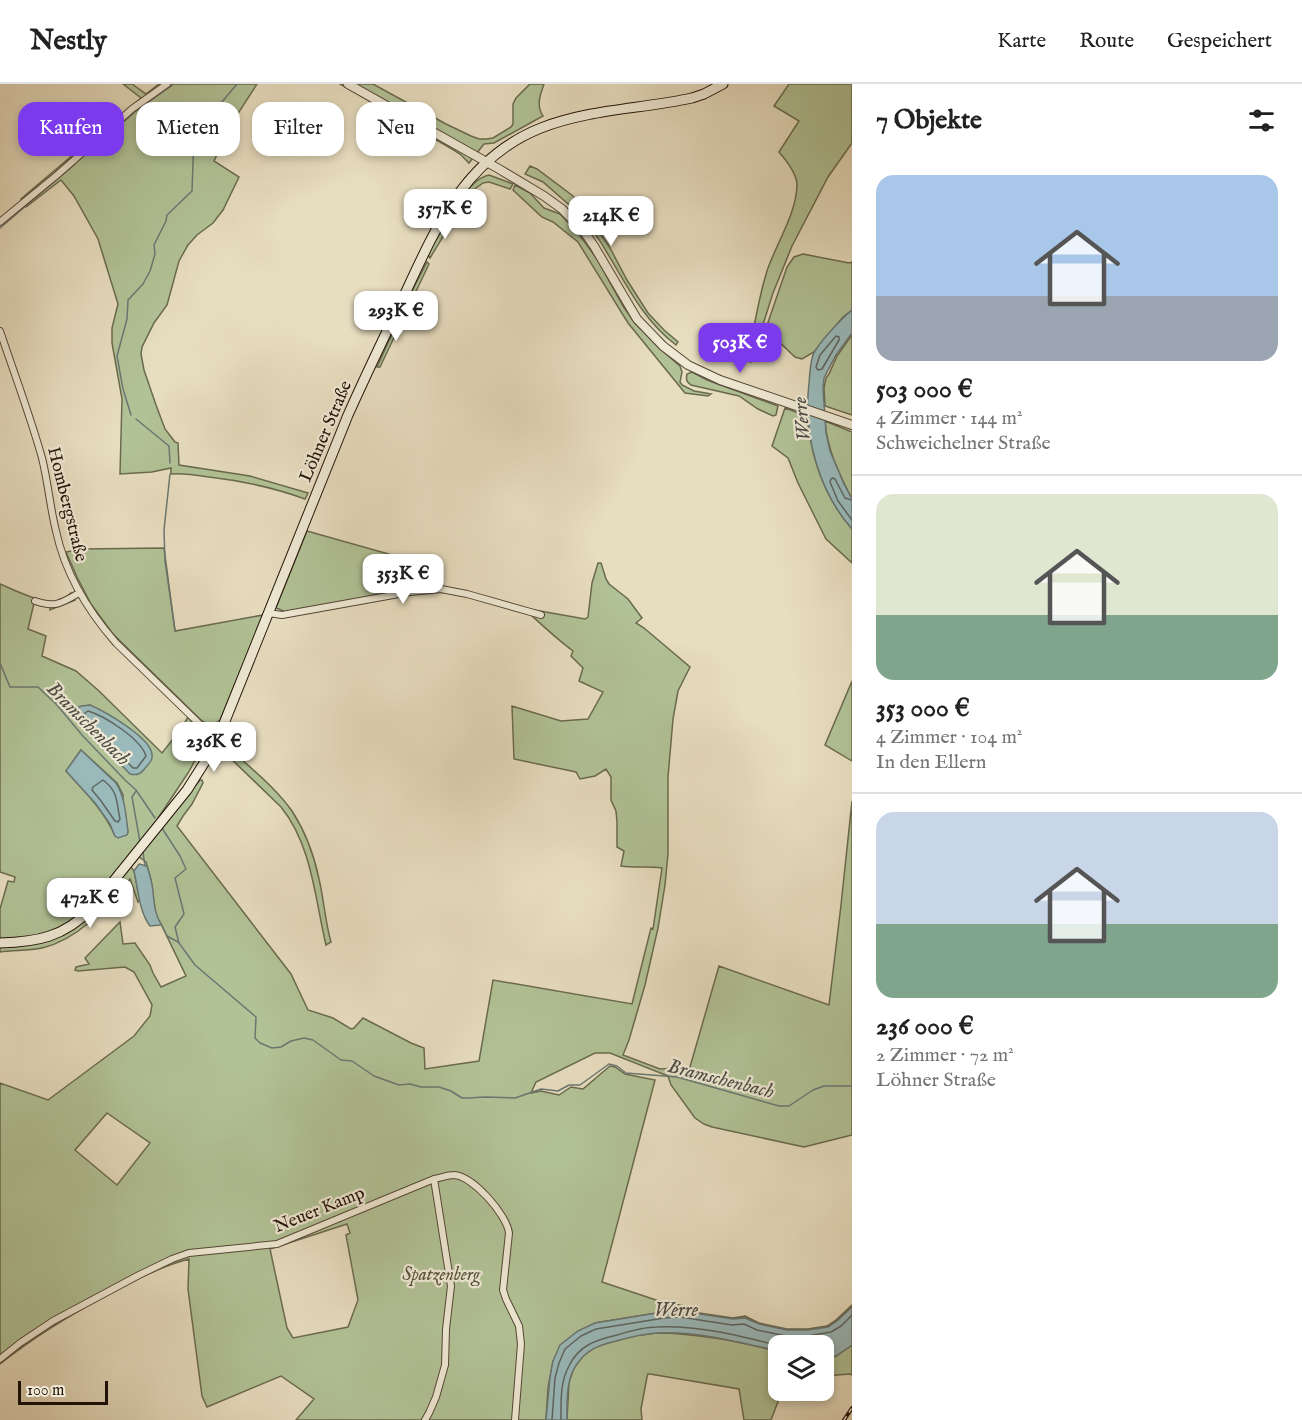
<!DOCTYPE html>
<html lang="de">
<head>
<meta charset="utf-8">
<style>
	body { margin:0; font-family:"IM FELL English",serif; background:#f2f2f2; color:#222; height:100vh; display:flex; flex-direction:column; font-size:22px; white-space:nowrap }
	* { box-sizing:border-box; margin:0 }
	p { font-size:20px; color:#767676 }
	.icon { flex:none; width:33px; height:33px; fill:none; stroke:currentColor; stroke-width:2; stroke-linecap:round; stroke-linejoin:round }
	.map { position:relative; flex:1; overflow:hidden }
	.sheet { display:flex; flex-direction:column; background:#fff; width:450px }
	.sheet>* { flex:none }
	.banner { position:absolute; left:18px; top:18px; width:570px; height:54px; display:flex; gap:12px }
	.buttons { position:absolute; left:768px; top:1251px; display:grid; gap:12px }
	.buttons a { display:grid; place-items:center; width:66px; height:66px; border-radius:12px; background:#fff; box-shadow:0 3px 9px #0003; font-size:30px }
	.scale { position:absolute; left:18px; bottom:15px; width:90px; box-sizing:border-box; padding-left:6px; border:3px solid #231307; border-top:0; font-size:16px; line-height:21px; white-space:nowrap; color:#231307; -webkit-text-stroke:4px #efe9d5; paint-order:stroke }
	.price { position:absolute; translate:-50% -51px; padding:0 14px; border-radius:12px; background:#fff; color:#222; font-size:20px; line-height:39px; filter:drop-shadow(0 2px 3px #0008) }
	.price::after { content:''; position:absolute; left:50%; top:36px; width:18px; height:14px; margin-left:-9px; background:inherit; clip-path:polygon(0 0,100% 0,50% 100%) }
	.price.current { background:#7c3aed; color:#fff }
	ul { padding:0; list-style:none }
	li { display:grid; align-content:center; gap:12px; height:318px; padding:0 24px }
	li+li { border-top:2px solid #e0e0e0 }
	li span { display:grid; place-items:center; height:186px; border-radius:18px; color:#555 }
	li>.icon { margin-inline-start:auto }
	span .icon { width:108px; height:108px; fill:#fffc; stroke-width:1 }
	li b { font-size:26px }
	h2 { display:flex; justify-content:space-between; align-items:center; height:72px; padding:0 24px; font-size:26px }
	.pill { padding:0 21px; border-radius:18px; background:#fff; box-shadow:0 3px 9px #0003; font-size:21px; line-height:54px }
	.pill.current { background:#7c3aed; color:#fff }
	header { display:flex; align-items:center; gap:36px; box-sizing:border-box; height:84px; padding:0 30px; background:#fff; border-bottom:2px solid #e0e0e0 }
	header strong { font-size:28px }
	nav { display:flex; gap:33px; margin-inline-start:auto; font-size:21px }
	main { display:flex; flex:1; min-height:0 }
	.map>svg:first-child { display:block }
	.green { fill:#b1c296; stroke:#6a6a4e; stroke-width:1.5; fill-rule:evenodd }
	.water { fill:#9ababb; stroke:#6a7773; stroke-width:1.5 }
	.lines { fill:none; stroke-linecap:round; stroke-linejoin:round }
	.shore { stroke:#5e6661; stroke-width:1.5 }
	.stream { stroke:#6a7773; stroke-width:1.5 }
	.minor-casing { stroke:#544635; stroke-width:8 }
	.tertiary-casing { stroke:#544635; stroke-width:10 }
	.secondary-casing { stroke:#231307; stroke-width:11 }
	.minor { stroke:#efe9d5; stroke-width:6 }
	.tertiary { stroke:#efe9d5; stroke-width:8 }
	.secondary { stroke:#efe9d5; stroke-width:9 }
	.rail-casing { stroke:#231307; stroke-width:4 }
	.rail { stroke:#efe9d5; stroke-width:1.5; stroke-dasharray:4.5; stroke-linecap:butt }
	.labels { text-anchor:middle; stroke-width:4.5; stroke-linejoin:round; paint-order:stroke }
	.street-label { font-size:18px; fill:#231307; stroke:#efe9d5 }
	.park-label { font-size:18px; font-style:italic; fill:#555039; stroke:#efe9d5 }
	.water-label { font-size:20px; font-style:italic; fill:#4d4d46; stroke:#efe9d5 }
</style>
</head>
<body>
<header>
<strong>Nestly</strong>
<nav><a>Karte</a><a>Route</a><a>Gespeichert</a></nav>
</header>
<main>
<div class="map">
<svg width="852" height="1336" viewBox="0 0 852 1336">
	<rect width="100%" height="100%" fill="#e7ddbf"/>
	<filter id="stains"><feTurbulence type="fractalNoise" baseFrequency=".00333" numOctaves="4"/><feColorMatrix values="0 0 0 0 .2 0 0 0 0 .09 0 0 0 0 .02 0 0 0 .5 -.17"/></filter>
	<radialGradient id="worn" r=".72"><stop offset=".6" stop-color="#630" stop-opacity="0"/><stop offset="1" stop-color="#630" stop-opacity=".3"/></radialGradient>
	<!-- green -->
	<path class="green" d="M123 0H132L146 10 159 0H257L235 34 214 77 239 93 223 126 213 139 197 151 188 161 179 177 167 221 154 239 142 263 141 270 144 286 156 321 165 345 175 358 178 359 179 381 250 392 308 409 305 415C272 403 244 397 209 393 196 391 184 389 171 390V384L152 388 120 390 122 315 112 259V244L118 220 98 155 74 112 61 96 26 123 21 115 107 42 106 38 108 34 116 36 141 14Z
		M340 0H373L446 40 471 52 479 55H487L493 54 511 43 513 40V20L516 14 530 0H544C540 11 536 22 543 32L494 59 484 60 469 79 460 70 452 65Z
		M789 0H852V59L828 93 792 162 773 209 751 278 748 277C753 247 758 216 767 187 776 160 797 129 797 100 796 88 786 76 779 68L799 37 774 22Z
		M530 82 537 85 573 112 576 119 575 126 543 98 525 90Z
		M489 91 513 100 510 105 489 98 483 99 472 107 461 123 430 174 428 171C439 149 464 96 489 91Z
		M515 101 530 109 544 124 560 130 575 145 597 175 623 222 634 238 660 265 680 282 682 288 680 298 682 301 694 307 711 310 708 312 685 309 628 239 578 158 553 138 542 133 513 106Z
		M584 120 586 121 585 126 586 130 609 162 627 196 648 229 664 246 678 258 676 261C643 236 627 201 606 167 599 154 590 143 581 133L580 128Z
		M803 170 849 179 852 178V226L843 233 814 268 802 275 795 273 776 255 764 250 787 183 794 173Z
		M427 178 429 180 380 283H377L413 205Z
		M852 251V331L825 322 824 304 826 294 829 290 837 272Z
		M692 288 707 296 778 322 776 331 773 332 758 325 739 312 691 301C686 298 686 295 687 290Z
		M785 324 807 332C811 373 825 414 852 445V479L826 455 798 399 788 374 772 362Z
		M825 337 852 348V415C839 390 827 365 825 337Z
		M307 447 424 480 420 504 438 503 529 525 585 535 588 533 592 499 598 479H601L606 495 609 500 628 515 642 534 636 539 644 544 690 583 678 607 673 635 668 693V770L665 801 658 844 645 901 629 956 623 971 660 985 690 983 719 882 829 921 841 821 852 717V1051L804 1063 712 1043 704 1040 695 1034 671 1001 668 992 610 969H595L536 998 531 1009 541 1007 559 1011 571 1003 583 1005 610 982 615 983 625 990 655 996 602 1198 662 1218 685 1222 699 1229 733 1234 745 1232 759 1239 787 1245H808L827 1242 836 1236 852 1221V1223L837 1237 828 1243 808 1246H787L759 1240 745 1234 733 1235 680 1227 663 1228 595 1239 553 1277 548 1304 546 1336H296L314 1315 281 1292 207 1323 202 1312 188 1205 189 1175C162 1182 137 1195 113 1208 73 1229 35 1252 0 1280V999L48 1016 134 952 150 932 152 921 134 888 125 883 78 887 75 886 76 883 89 880 85 874 120 838 123 860 135 859 150 881 153 889 161 903 186 892 161 840 156 833 151 796 146 778 139 773 131 783 134 787 140 816 138 818 130 795C106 823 80 855 42 864 28 867 14 866 0 868V825L8 797 14 798 15 793 0 788V500C12 505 40 519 53 518 59 518 66 514 71 509L75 516 50 526V523L34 519 28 545 46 552 42 572 76 587 99 607 162 669 181 645 188 633C195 642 205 650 203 662L188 689 158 734 163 742 200 696H202L203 699 192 720 183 732 177 742 291 890 308 926 333 934 351 945 354 944 363 934 411 959 424 964 425 985 479 977 493 896 632 920 651 844 653 845 662 784C648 782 635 784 621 782L624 767 617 763V738L616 727 611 716V693L606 685 595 692 580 695 576 688 514 675 512 622 561 637 588 635 603 608 579 597 583 584 571 572 573 567C558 556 544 543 531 531L461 510 444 507 418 509 286 532 284 527 276 524ZM90 621 131 690 93 651 76 624ZM81 666 117 699 123 711V721L128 748 115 752C104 726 85 708 66 687ZM107 1029 150 1059 117 1101 75 1066ZM347 1140 350 1149 346 1151 358 1216 348 1243 293 1254 287 1244 270 1165Z
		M164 464 175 547 263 531 220 636 216 639H206L202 637 113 550 91 520 77 493 66 468 82 465Z
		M852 597V677L825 661Z
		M227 662C249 683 274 702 292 727 305 747 314 771 319 795 324 816 325 837 331 858L326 861C315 815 312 761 281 723L222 666Z
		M656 1249C698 1249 738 1258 778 1267V1306L782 1307 771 1336H744L739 1305 650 1290H648L647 1293 641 1325 642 1336H567L569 1298 574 1284 583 1272 597 1262 634 1252Z
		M852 1261V1291L850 1290 824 1292V1275L836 1272Z"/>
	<!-- water -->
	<path class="water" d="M852 226V249L836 271 824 294 823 305 826 349 830 367 844 400 852 415V445C818 406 803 350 809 299 810 289 810 280 813 271 818 259 842 234 852 226Z
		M90 621C104 627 152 654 152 671 153 675 149 680 146 683 142 689 138 692 130 690L93 651 74 626C78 621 85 622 90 621Z
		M81 666 116 699C125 713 126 732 128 748L127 751 118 754 115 752 110 740 96 720 66 687Z
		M139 780 147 782C148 786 150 791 151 796 155 811 152 826 161 840L160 841 150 842C139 828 138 804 134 787Z
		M852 1223V1261L836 1272 824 1275V1262H778V1267C739 1258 697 1247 657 1249 643 1250 630 1253 616 1257 599 1261 585 1266 575 1283 566 1298 567 1318 567 1336H546L550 1293 553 1277 560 1261 578 1247 595 1239 663 1228 680 1227 733 1235 745 1234 759 1240 787 1246H808L828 1243 837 1237Z"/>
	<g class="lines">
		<!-- shore -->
		<path class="shore" d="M836 252 839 253V256L822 285 818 286 816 283 820 271Z
			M852 416 845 414 835 395 833 394 831 395 830 398 838 417 852 436
			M88 627C105 632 141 655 146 672L137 684H133L97 647 85 632V629Z
			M103 696C119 708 116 718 120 735L118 738 115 737 101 717 92 706 93 703Z
			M552 1336 555 1294 559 1279 565 1265 581 1252 596 1245 664 1234 680 1233 732 1241 744 1240 757 1246 786 1252H808L831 1248 841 1242 852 1231
			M561 1336C561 1318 560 1298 569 1282 579 1261 596 1256 617 1251 630 1247 643 1243 657 1243 698 1241 740 1252 780 1262"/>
		<!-- stream -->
		<path class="stream" d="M95 63 136 27 174 0
			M0 144 75 80
			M131 331 123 305 117 272 127 235 128 216 143 200 150 187 155 170 154 161 166 137 167 131 192 107 194 51 237 0
			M136 335 169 362 170 379
			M170 390 164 446 165 477 175 546
			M0 579 10 603H38L57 621 82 651 125 696 136 706 155 734
			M136 707 132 713 140 758
			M162 744 180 772 186 785 175 794 184 830 175 843 179 859 195 881 256 933 255 954 260 959 272 964 281 963 291 957 304 954 313 956 341 976 352 977 374 992 399 1001 410 1000 421 1003H439L451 1007 462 1014H468L485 1013 515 1014 541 1005 558 1007 569 1001H580L609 980 617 982 626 989 677 993 779 1022H789L813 1006 824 1002H852
			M143 768 145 782
			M161 840 167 852 178 858"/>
		<!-- minor casing -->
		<g class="minor-casing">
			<path id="minor" d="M0 138 57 91 132 25 167 0
				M0 247C14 289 30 331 42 374 48 398 50 423 56 447 65 489 87 526 116 559L216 656
				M35 517C55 524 62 519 79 509
				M268 529 282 531 410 508 441 505 467 510 541 531
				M0 1275 20 1259 53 1237 139 1191 172 1175 189 1169 277 1160 434 1095C440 1094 448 1091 454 1091 473 1092 507 1131 509 1149L503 1206 506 1215 519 1242 521 1260 515 1336
				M425 1336 429 1329 436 1313 445 1281 446 1245 451 1202 434 1095"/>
		</g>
		<!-- tertiary casing -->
		<g class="tertiary-casing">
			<path id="tertiary" d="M348 0 499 85 544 112 562 125 585 149 594 162 637 235 663 262 688 281 720 296 852 341"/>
		</g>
		<!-- secondary casing -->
		<g class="secondary-casing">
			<path id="secondary" d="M0 859C37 858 64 853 91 825L187 706 206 676 223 642 348 331C366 291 385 251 404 212 436 143 465 74 541 44 589 25 642 25 692 14L704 10 723 0"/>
		</g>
		<!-- minor -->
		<use href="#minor" class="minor"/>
		<!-- tertiary -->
		<use href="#tertiary" class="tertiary"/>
		<!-- secondary -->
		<use href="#secondary" class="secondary"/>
		<!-- rail casing -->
		<g class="rail-casing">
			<path id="rail" d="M844 1336 852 1324"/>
		</g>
		<!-- rail -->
		<use href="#rail" class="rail"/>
	</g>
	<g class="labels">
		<!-- street labels -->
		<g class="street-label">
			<text transform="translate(325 347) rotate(-67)" y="6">Löhner Straße</text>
			<text transform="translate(68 420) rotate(76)" y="6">Hombergstraße</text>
			<text transform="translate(319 1125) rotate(-22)" y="6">Neuer Kamp</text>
		</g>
		<!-- park labels -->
		<g class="park-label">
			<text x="441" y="1196">Spatzenberg</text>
		</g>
		<!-- water labels -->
		<g class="water-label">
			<text transform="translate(801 335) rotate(-96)" y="7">Werre</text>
			<text transform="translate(89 639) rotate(45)" y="7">Bramschenbach</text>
			<text transform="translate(721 994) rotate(14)" y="7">Bramschenbach</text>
			<text x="676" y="1232">Werre</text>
		</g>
	</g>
	<rect width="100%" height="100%" filter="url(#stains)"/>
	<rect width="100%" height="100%" fill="url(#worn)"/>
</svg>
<div class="buttons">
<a><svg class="icon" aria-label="layers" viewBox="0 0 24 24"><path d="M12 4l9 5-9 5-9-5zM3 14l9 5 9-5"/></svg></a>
</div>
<div class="scale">100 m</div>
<b class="price" style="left:445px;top:156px">357K €</b>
<b class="price" style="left:611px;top:163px">214K €</b>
<b class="price" style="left:396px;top:258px">293K €</b>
<b class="price current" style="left:740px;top:290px">503K €</b>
<b class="price" style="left:403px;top:521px">353K €</b>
<b class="price" style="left:214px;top:689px">236K €</b>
<b class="price" style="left:90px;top:845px">472K €</b>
<div class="banner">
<a class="pill current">Kaufen</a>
<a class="pill">Mieten</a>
<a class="pill">Filter</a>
<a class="pill">Neu</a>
</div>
</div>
<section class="sheet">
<h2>7 Objekte<svg class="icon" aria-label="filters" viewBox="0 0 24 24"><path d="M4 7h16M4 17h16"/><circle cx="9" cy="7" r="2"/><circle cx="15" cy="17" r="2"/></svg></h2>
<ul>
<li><span style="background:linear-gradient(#a9c7e8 65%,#9aa5b1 0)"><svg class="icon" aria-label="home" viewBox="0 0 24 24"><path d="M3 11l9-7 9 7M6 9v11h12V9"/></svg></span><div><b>503 000 €</b><p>4 Zimmer · 144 m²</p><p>Schweichelner Straße</p></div></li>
<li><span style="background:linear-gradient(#dfe7d0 65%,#7fa58c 0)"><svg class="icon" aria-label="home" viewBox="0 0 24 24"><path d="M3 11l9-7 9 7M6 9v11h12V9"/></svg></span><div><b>353 000 €</b><p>4 Zimmer · 104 m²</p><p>In den Ellern</p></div></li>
<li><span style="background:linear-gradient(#c9d6e8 60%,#7fa58c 0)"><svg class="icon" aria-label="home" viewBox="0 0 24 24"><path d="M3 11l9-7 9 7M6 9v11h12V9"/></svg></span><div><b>236 000 €</b><p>2 Zimmer · 72 m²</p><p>Löhner Straße</p></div></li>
</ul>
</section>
</main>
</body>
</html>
